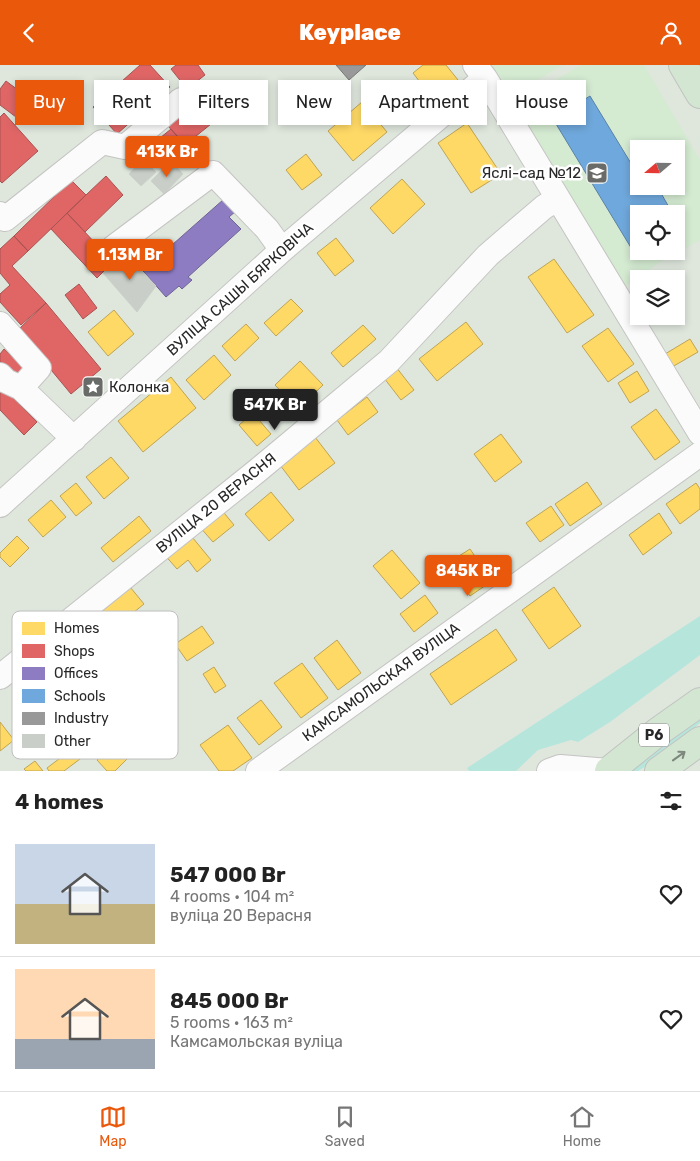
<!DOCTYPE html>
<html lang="en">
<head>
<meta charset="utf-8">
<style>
	body { margin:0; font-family:Rubik,sans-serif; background:#f6f6f6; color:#222; height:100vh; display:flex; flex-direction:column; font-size:19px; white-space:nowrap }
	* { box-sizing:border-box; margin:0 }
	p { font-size:16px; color:#767676 }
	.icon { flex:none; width:28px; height:28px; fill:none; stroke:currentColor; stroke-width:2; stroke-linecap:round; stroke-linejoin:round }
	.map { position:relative; height:706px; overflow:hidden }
	.drawer { display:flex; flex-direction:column; background:#fff; flex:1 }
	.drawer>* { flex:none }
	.banner { position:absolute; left:15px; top:15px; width:670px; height:45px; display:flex; gap:10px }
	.needle { width:32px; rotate:250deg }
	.controls { position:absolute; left:630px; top:75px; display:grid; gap:10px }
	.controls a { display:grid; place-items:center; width:55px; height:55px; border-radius:0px; background:#fff; box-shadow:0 2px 8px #0003; font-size:25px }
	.price { position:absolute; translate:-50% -42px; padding:0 11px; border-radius:5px; background:#ea580c; color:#fff; font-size:16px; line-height:32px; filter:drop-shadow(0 1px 2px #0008) }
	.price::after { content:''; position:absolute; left:50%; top:30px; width:15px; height:11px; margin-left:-8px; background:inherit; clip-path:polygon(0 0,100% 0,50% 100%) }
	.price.current { background:#222; color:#fff }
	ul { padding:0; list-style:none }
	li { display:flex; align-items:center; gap:15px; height:125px; padding:0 15px }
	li+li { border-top:1px solid #e0e0e0 }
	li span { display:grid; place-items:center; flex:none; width:140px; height:100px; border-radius:0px; color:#555 }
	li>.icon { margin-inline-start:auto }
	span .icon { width:60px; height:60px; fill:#fffc; stroke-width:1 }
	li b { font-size:21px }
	h2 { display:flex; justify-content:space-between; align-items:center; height:60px; padding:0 15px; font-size:21px }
	.chip { padding:0 18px; border-radius:0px; background:#fff; box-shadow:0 2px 8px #0003; font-size:18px; line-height:45px }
	.chip.current { background:#ea580c; color:#fff }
	header { display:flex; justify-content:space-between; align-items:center; height:65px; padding:0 15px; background:#ea580c; color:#fff; font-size:22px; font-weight:800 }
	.tabs { display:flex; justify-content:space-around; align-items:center; height:70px; border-top:1px solid #e0e0e0; background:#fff; font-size:14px; color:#767676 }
	.tabs a { display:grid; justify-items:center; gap:2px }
	.tabs .current { color:#ea580c }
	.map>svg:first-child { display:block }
	.education { fill:#d4ead1; fill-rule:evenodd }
	.green { fill:#b6e5dc }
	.homes { fill:#ffd966; stroke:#bea453 }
	.shops { fill:#e06666; stroke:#a95353 }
	.offices { fill:#8e7cc3; stroke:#6f6394 }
	.schools { fill:#6fa8dc; stroke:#5a82a6 }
	.industry { fill:#999; stroke:#777 }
	.building { fill:#c9cfc8; stroke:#cbd2c9 }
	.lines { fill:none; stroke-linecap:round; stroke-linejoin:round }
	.minor-casing { stroke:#c4c4c3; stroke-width:26 }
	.major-casing { stroke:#c1c3c0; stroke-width:30 }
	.minor { stroke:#fafbfa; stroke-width:24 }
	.major { stroke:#d2e6d2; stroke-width:28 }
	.oneway { stroke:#7d877d }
	.labels { text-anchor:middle; stroke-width:5; stroke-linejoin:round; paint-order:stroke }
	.shield { fill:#fff; stroke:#686868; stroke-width:1 }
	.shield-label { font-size:14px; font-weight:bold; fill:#282828 }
	.poi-label { font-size:15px; fill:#282828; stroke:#fff; text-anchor:end }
	.street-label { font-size:15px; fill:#282828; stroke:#fff }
	.key { fill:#fff; stroke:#bebebe; stroke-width:1 }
	.key-label { font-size:14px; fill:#282828 }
</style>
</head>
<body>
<header><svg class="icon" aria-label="back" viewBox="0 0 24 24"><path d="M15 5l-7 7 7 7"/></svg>Keyplace<svg class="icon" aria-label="person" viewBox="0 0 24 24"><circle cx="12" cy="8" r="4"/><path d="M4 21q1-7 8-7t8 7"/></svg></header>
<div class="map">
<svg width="700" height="706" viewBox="0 0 700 706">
	<rect width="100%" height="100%" fill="#dfe7dd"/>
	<!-- education -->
	<path class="education" d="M488 0H562L509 33Z
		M581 0H644L700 95V175L657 199 624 222 513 40ZM639 84H676V121H639ZM639 149H676V186H639Z"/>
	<!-- green -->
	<path class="green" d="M700 551V590L610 657 578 677 571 675 538 685 516 706H469L467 703Z
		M700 650V658L646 701 638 706H625Z"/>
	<!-- homes -->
	<path class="homes" d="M423 0H446L458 15 433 34 413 8Z
		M362 37 387 67 353 96 328 66Z
		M467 58 501 109 471 128 438 78Z
		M306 89 322 110 302 125 286 105Z
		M402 114 425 139 393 169 370 143Z
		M336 173 354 196 335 211 317 188Z
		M554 194 594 250 567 268 528 212Z
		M291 234 303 246 276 271 264 258Z
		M114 245 134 269 108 291 88 267Z
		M466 257 483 279 437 316 419 294Z
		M246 259 259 273 235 296 222 281Z
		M363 260 376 274 343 302 331 288Z
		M608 263 634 299 608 317 582 281Z
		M690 274 698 287 672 302 665 289Z
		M214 290 231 310 204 335 186 315Z
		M300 296 323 320 298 344 275 320Z
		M396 302 414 325 401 335 384 313Z
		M637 306 649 326 630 338 618 318Z
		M171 312 196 343 143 387 118 356Z
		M367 332 378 347 348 370 337 355Z
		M656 344 680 377 655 395 631 362Z
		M253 348 271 369 257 381 239 360Z
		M501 369 522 397 495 417 474 389Z
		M315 372 335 398 299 425 280 400Z
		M111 392 129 413 104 434 86 412Z
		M587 417 602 439 570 461 555 439Z
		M76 418 92 438 76 451 60 431Z
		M696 418 700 424V444L680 459 666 439Z
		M271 427 294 455 269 476 245 449Z
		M51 435 66 452 43 472 28 455Z
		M551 441 564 460 540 477 526 458Z
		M220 443 234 460 213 477 199 461Z
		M659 448 672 468 643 490 629 470Z
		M139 451 151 466 113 497 101 483Z
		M188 467 211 495 197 507 188 495 177 504 163 488Z
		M17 471 29 483 10 502 0 492V488Z
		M470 484 492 516 470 531 448 498Z
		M392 485 420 518 401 534 373 501Z
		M126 517 144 539 102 573 85 551Z
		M554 522 581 561 549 584 522 545Z
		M425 530 438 548 414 567 400 549Z
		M202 561 214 578 187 596 175 579Z
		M496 564 517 595 451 640 430 609Z
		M337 575 361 608 338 625 314 593Z
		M302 598 328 633 301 653 274 618Z
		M214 602 226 621 215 628 203 609Z
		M261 635 282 662 259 680 237 653Z
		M0 657 14 675 0 686Z
		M228 660 252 693 233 706H219L200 680Z
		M84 675 92 685 64 706H49L47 703Z
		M114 679 127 694 115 706H107L97 695Z
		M35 696 43 706H26L24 704Z"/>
	<!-- shops -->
	<path class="shops" d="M140 0H150L170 22 117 69 93 42Z
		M176 0H198L205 10 187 24 171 4Z
		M6 16 30 34 16 52 0 40V24Z
		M195 39 211 59 185 80 168 61Z
		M4 48 38 86 2 118 0 116V52Z
		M171 64 185 80 158 102 144 86Z
		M106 111 123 130 85 167 67 148Z
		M71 115 86 130 28 186 14 171Z
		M67 148 113 197 97 213 51 164Z
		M14 171 28 186 12 201 46 238 21 260 0 237V229L10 220 0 208V184Z
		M79 219 97 243 83 254 65 230Z
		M46 238 101 304 71 329 18 265Z
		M4 284 25 303 16 313 0 299V289Z
		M0 320 37 357 24 370 0 345Z"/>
	<!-- offices -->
	<path class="offices" d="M224 134 236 146 229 152 241 164 188 212 192 215 182 224 179 221 166 232 143 206 157 194 152 188 159 181 164 187Z"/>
	<!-- schools -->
	<path class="schools" d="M590 31 632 100 639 96V121H657L670 144 662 149H639V183L633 186 553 54Z"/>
	<!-- industry -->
	<path class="industry" d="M336 0H366L349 15Z"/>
	<!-- building -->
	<path class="building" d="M143 94 156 107 141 121 129 109Z
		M171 96 183 109 164 129 151 116Z
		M125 188 156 221 137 247 103 208Z"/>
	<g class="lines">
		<!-- minor casing -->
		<g class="minor-casing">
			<path id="minor" d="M475 0 485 13 700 368
				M0 149 5 154 102 77 125 82 181 35
				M114 182 213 108 267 164 282 185
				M0 259 39 303 21 323 74 374
				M0 310 6 316 21 323
				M0 440 282 185 485 13
				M0 612 257 406 389 296 488 190 544 142 557 134
				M258 706 700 389
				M549 706 560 702 609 706"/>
		</g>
		<!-- major casing -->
		<g class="major-casing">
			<path id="major" d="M683 0 700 29
				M609 706 659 666 700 637
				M659 706 700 676"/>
		</g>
		<!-- minor -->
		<use href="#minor" class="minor"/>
		<!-- major -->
		<use href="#major" class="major"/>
	</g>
	<!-- one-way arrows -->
	<defs><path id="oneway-shaft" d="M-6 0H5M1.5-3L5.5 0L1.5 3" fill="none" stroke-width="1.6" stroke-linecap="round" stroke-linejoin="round" transform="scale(1.25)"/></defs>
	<use class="oneway" href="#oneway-shaft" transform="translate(679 691) rotate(-36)"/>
	<!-- icons -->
	<defs>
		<g id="school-square" transform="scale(1.125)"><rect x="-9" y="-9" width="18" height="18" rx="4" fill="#686b67" stroke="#fff"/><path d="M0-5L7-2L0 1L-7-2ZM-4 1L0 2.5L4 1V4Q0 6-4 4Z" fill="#fff"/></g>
		<g id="sight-square" transform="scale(1.125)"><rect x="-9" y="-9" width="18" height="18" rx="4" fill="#686b67" stroke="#fff"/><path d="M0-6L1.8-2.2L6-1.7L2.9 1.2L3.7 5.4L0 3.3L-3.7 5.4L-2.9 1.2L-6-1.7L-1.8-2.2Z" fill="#fff"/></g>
	</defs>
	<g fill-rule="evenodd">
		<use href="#school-square" x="597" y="108"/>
		<use href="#sight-square" x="93" y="322"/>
	</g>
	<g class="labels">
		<!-- shield labels -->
		<rect class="shield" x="639" y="658.5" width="30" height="23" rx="4"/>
		<g class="shield-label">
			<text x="654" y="675">Р6</text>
		</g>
		<!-- poi labels -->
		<g class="poi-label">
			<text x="581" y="113">Яслі-сад №12</text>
			<text x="109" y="327" text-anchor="start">Колонка</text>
		</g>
		<!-- street labels -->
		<g class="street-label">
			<text transform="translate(240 224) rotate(-42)" y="5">ВУЛІЦА САШЫ БЯРКОВІЧА</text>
			<text transform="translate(216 438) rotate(-39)" y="5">ВУЛІЦА 20 ВЕРАСНЯ</text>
			<text transform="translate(381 617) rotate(-36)" y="5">КАМСАМОЛЬСКАЯ ВУЛІЦА</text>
		</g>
	</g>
	<!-- legend -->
	<rect x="12" y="546" width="166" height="148" rx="8" class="key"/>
	<rect x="22" y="557" width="23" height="13" fill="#ffd966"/>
	<rect x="22" y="579" width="23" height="14" fill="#e06666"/>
	<rect x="22" y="602" width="23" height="13" fill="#8e7cc3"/>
	<rect x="22" y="624" width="23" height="14" fill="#6fa8dc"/>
	<rect x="22" y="647" width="23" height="13" fill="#999"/>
	<rect x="22" y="669" width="23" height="14" fill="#c9cfc8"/>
	<g class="key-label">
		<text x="54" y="568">Homes</text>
		<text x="54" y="591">Shops</text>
		<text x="54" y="613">Offices</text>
		<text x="54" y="636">Schools</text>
		<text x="54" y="658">Industry</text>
		<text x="54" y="681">Other</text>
	</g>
</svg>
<div class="controls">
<a><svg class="needle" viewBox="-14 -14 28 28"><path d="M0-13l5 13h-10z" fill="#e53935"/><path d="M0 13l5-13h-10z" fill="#767676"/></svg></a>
<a><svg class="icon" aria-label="locate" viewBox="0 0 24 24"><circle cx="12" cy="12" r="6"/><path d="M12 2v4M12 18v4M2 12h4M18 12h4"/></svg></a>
<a><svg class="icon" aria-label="layers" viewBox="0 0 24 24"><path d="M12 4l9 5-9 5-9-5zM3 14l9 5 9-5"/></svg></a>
</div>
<b class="price" style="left:167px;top:113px">413K Br</b>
<b class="price" style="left:130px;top:216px">1.13M Br</b>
<b class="price current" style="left:275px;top:366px">547K Br</b>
<b class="price" style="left:468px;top:532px">845K Br</b>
<div class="banner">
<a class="chip current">Buy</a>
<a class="chip">Rent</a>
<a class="chip">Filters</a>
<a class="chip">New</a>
<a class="chip">Apartment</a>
<a class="chip">House</a>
</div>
</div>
<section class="drawer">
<h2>4 homes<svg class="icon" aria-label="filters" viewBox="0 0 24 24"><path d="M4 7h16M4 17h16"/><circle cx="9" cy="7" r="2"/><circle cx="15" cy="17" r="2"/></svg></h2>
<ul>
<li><span style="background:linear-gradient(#c9d6e8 60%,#c2b280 0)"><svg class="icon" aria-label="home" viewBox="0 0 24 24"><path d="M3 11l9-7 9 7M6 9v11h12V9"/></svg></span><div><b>547 000 Br</b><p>4 rooms · 104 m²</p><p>вуліца 20 Верасня</p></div><svg class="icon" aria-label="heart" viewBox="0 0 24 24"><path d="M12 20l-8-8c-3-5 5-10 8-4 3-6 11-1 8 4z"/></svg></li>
<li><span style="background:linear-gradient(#ffd9b3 70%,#9aa5b1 0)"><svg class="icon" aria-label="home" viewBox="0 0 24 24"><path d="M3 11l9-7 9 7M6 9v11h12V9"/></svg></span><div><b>845 000 Br</b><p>5 rooms · 163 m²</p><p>Камсамольская вуліца</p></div><svg class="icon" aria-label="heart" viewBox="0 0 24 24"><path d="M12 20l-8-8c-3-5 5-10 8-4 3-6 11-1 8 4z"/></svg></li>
</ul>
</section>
<nav class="tabs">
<a class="current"><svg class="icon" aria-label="map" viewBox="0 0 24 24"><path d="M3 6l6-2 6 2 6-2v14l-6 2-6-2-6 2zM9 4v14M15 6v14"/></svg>Map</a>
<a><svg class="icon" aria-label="saved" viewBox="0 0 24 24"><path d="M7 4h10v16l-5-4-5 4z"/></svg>Saved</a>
<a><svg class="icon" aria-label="home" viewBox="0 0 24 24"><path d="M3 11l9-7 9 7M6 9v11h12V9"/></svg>Home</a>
</nav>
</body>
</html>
